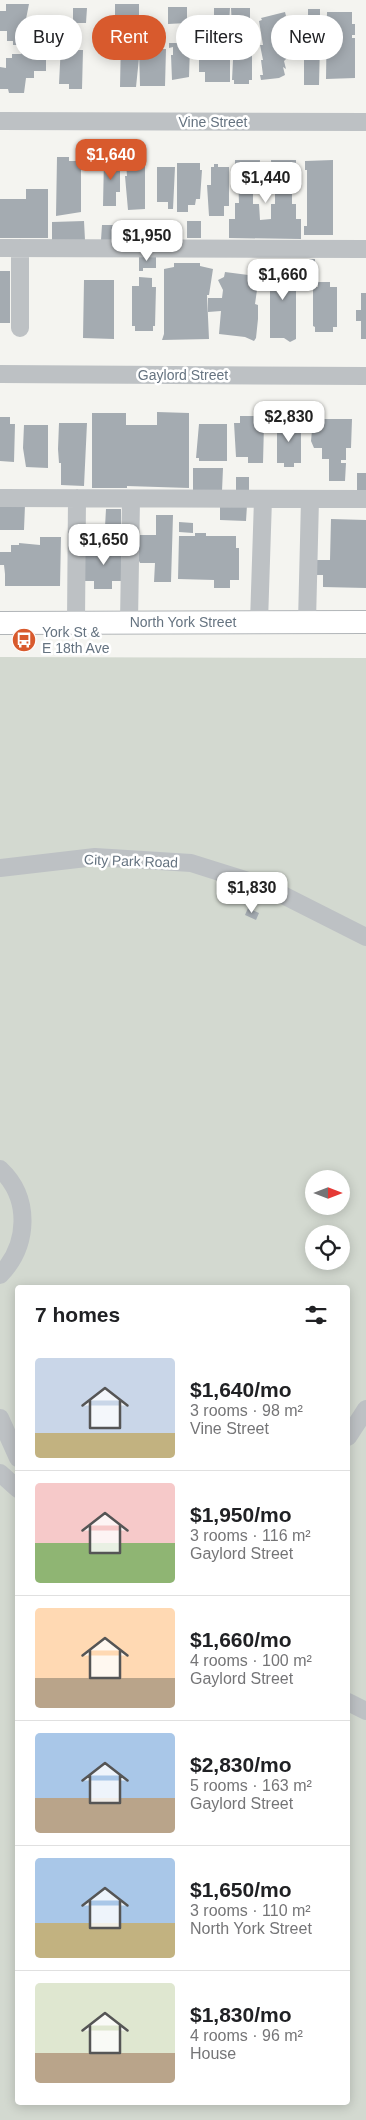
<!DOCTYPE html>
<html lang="en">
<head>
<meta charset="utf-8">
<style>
	body { margin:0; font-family:Helvetica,sans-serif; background:#f2f2f2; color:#202124; height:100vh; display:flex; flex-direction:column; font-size:19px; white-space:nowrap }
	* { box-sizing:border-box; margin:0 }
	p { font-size:16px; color:#757577 }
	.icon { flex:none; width:28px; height:28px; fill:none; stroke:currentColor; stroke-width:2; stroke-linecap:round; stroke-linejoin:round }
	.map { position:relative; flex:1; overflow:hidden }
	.side { position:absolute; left:15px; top:1285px; width:335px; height:820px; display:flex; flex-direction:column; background:#fff; border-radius:5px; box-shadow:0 2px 12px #0003 }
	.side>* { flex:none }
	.hud { position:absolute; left:15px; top:15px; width:336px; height:45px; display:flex; gap:10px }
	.needle { width:32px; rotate:90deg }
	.buttons { position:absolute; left:305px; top:1170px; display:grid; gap:10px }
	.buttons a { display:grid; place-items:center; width:45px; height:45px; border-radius:50%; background:#fff; box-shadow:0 2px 12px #0003; font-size:25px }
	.price { position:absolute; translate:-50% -42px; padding:0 11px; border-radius:10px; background:#fff; color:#222; font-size:16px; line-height:32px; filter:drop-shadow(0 1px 2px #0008) }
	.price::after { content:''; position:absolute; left:50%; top:30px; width:15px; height:11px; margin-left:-8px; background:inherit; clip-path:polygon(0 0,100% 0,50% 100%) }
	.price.current { background:#d85a2d; color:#fff }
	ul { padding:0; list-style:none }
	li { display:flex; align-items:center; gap:15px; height:125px; padding:0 20px }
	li+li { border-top:1px solid #e0e0e0 }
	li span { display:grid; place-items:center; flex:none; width:140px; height:100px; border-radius:5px; color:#555 }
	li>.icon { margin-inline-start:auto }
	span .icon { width:60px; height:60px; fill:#fffc; stroke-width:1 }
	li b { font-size:21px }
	h2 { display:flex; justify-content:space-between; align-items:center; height:60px; padding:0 20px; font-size:21px }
	.tag { padding:0 18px; border-radius:22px; background:#fff; box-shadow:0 2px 12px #0003; font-size:18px; line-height:45px }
	.tag.current { background:#d85a2d; color:#fff }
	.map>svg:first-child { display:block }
	.green { fill:#d3d9d0; fill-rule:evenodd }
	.building { fill:#a4abb1 }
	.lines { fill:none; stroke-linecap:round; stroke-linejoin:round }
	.major-casing { stroke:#b1b5b8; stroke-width:24 }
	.minor { stroke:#bdc1c4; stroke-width:18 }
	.major { stroke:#fff; stroke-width:22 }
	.labels { text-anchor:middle; stroke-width:5; stroke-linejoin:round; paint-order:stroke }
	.street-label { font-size:14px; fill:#657380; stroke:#fff }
	.poi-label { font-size:14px; fill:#657380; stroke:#fff; text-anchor:start }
</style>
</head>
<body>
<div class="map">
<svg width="366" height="2120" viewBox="0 0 366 2120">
	<rect width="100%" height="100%" fill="#f4f4f0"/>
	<!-- green -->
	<path class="green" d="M0 657 366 658V2120H0ZM314 1179H341V1206H314ZM314 1234H341V1261H314ZM18 1288H348V2102H18Z"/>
	<!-- building -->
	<path class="building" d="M6 4H29L26 19H33L35 27 46 28V71H34V78H26L24 93H9L8 89H0V67L6 68V58H12V54H21V45H13V41H7V31H0V11H6Z
		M115 4H139V28L115 27Z
		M168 7H187V23L168 24Z
		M73 8H87L86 23H73Z
		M214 8H230L229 23H214Z
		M231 8H250V26H232Z
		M308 9H320V24H308Z
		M285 12 286 16 284 17 287 28 284 30 287 42 284 45 287 58 284 61 286 69 283 67 285 75 279 78 261 80 260 75H263L261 60H263L260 45H263L259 21 262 20 261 18Z
		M327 12H352V24H355V35H352V38H355V78L326 79Z
		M121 38H134V58H139L136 87H120Z
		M234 40H245V47H252V80H249V84H234V80H232Z
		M169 43H178V46H190L189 77 172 80 171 55H173V47L169 48Z
		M61 44H72V50H83L82 89H69V84H59Z
		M142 44H163V49H166L165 86H140L139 49H142Z
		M220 44H228L230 48V82H205V72H199V47H220Z
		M304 44H320L319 85H304Z
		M57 157H69V161H81V212L56 216Z
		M104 158H120V192H116V206H103Z
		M129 158H145V209L128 210 125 176H127L126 163H129Z
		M235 160H260L259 176H253V204H259L260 220 271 219V204H275V177H272L271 160H296V176H292V204H296V219H301V239L229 238V219H235V203H239L238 176H235Z
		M333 160V235H304V226H307V170H305V161Z
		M177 163H200V170H202L200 199H196L195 205H188V212H177Z
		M214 164H218V167H229V206H224V216H209L207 185H211V167H214Z
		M157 167H175L173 209H168V202H157Z
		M26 189H48V238H0V199H26Z
		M84 221 85 240H52V222Z
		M187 221H201V238H187Z
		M102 225H117V240H101Z
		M150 235 156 236V242H150Z
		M139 255H156V268H143V271H139Z
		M302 259H315V273H302Z
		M293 260 296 263V339L290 342 284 338H270V263H285Z
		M174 263H200V266L213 269 209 295H207L209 339 162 340 164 334V269L174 267Z
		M0 271H10V323H0Z
		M225 272 256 276 254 290H257L255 304 258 305V319L256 338 254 341 245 337 219 334 221 311 208 312V298H222L223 290 218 280 224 277Z
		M139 277 152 278V287H156L155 326H153V331H135V326H132V286H139Z
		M84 280H114V339L83 338Z
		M318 282H330V287H337V327H333V332H315V327L313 326V287H318Z
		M361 293H366V339H361V321H356V310H361Z
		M157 412 189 413V488L127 486V488H92V413H126V425H157Z
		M240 416H259V424H264L263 463H248V457H236L234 423H240Z
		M0 417H10V424H15L14 462 0 461Z
		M281 419H297V424H301V463H294V467H284V463H277V424H281Z
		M313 419H352L351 448H346V460H341V463H346L345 481H329V459H322V448H314L311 441Z
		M59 423H87L84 486 61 485V463H59L58 449Z
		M199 424H227V461H199V458H196Z
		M24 425H48V468L26 467 23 448Z
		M193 468H223L222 491 193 490Z
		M357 473H366V492H357Z
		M236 477H249V492H236Z
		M0 505H25L24 530H0Z
		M220 505H247L246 521 220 520Z
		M106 509H121V527H105Z
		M156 515H173L171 582H154L155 563H140L138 559 140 535H156Z
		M331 519 366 520V588L323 587V575H314V560H330Z
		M179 522 193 523V533L179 532Z
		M195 533H206V536H236V548H239V580H230V588H214V580L178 579 179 536H195Z
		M40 537H61L60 586H5V574L4 565H0V552H11V545H19V543L40 545Z
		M109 537H118V551H121V581H112V589H94V581H85V551H109Z
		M248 908 259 913 256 920 245 915Z"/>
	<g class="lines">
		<!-- major casing -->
		<g class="major-casing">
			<path id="major" d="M0 623 366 622"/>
		</g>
		<!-- minor -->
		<path class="minor" d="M0 121 366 122
			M0 248 366 249
			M20 328V248
			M0 374 366 376
			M0 498 366 499
			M76 622 77 498
			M129 622 131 499
			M259 622 263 499
			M307 622 310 499
			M0 868 95 857 191 863 267 887 366 937
			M0 1169C31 1198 29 1245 0 1275
			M0 1418 18 1458
			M348 1437 366 1409
			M0 1473 18 1489
			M348 1702 366 1711"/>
		<!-- major -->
		<use href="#major" class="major"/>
	</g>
	<!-- icons -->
	<defs>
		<g id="bus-disc" transform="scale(1.25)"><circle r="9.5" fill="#d85a2d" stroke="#fff"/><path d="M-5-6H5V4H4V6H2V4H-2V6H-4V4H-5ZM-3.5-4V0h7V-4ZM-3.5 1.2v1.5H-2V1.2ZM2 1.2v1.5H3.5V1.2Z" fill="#fff"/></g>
	</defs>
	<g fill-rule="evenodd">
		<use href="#bus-disc" x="24" y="640"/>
	</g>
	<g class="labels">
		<!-- street labels -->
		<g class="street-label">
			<text x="213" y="127">Vine Street</text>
			<text x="183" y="380">Gaylord Street</text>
			<text x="183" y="627">North York Street</text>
			<text transform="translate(131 861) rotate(2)" y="5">City Park Road</text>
		</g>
		<!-- poi labels -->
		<g class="poi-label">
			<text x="42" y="637">York St &amp;<tspan x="42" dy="16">E 18th Ave</tspan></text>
		</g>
	</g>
</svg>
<div class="buttons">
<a><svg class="needle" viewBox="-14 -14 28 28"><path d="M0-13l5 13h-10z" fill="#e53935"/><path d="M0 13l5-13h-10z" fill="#757577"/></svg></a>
<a><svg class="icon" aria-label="locate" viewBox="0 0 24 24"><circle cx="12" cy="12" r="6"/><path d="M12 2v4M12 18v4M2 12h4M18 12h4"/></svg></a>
</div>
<b class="price current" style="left:111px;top:181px">$1,640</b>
<b class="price" style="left:266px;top:204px">$1,440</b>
<b class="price" style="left:147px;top:262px">$1,950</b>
<b class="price" style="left:283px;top:301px">$1,660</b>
<b class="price" style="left:289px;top:443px">$2,830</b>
<b class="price" style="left:104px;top:566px">$1,650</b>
<b class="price" style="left:252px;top:914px">$1,830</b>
<div class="hud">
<a class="tag">Buy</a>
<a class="tag current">Rent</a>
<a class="tag">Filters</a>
<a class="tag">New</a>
</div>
<section class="side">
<h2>7 homes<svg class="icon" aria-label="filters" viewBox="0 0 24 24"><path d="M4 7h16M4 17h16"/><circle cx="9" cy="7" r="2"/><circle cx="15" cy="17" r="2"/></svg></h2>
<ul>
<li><span style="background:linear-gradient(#c9d6e8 75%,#c2b280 0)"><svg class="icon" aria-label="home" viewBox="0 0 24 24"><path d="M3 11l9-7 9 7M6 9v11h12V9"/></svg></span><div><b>$1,640/mo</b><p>3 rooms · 98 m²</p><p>Vine Street</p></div></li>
<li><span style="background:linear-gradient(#f6c9c9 60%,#8fb573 0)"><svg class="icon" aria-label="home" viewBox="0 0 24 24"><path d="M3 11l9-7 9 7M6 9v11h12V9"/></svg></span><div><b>$1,950/mo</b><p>3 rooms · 116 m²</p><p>Gaylord Street</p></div></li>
<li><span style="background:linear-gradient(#ffd9b3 70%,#b9a48a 0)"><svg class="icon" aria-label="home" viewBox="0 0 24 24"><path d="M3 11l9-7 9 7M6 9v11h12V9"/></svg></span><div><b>$1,660/mo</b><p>4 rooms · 100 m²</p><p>Gaylord Street</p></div></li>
<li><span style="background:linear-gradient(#a9c7e8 65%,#b9a48a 0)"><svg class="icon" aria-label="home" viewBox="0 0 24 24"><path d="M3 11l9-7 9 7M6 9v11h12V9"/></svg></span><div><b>$2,830/mo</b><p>5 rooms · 163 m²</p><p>Gaylord Street</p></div></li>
<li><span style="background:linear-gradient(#a9c7e8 65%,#c2b280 0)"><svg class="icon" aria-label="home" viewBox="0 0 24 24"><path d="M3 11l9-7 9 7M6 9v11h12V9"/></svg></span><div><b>$1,650/mo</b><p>3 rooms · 110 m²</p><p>North York Street</p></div></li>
<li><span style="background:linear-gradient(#dfe7d0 70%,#b9a48a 0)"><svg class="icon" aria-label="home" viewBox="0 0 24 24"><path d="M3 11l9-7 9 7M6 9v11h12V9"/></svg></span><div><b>$1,830/mo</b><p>4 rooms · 96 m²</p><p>House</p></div></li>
</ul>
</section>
</div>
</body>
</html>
